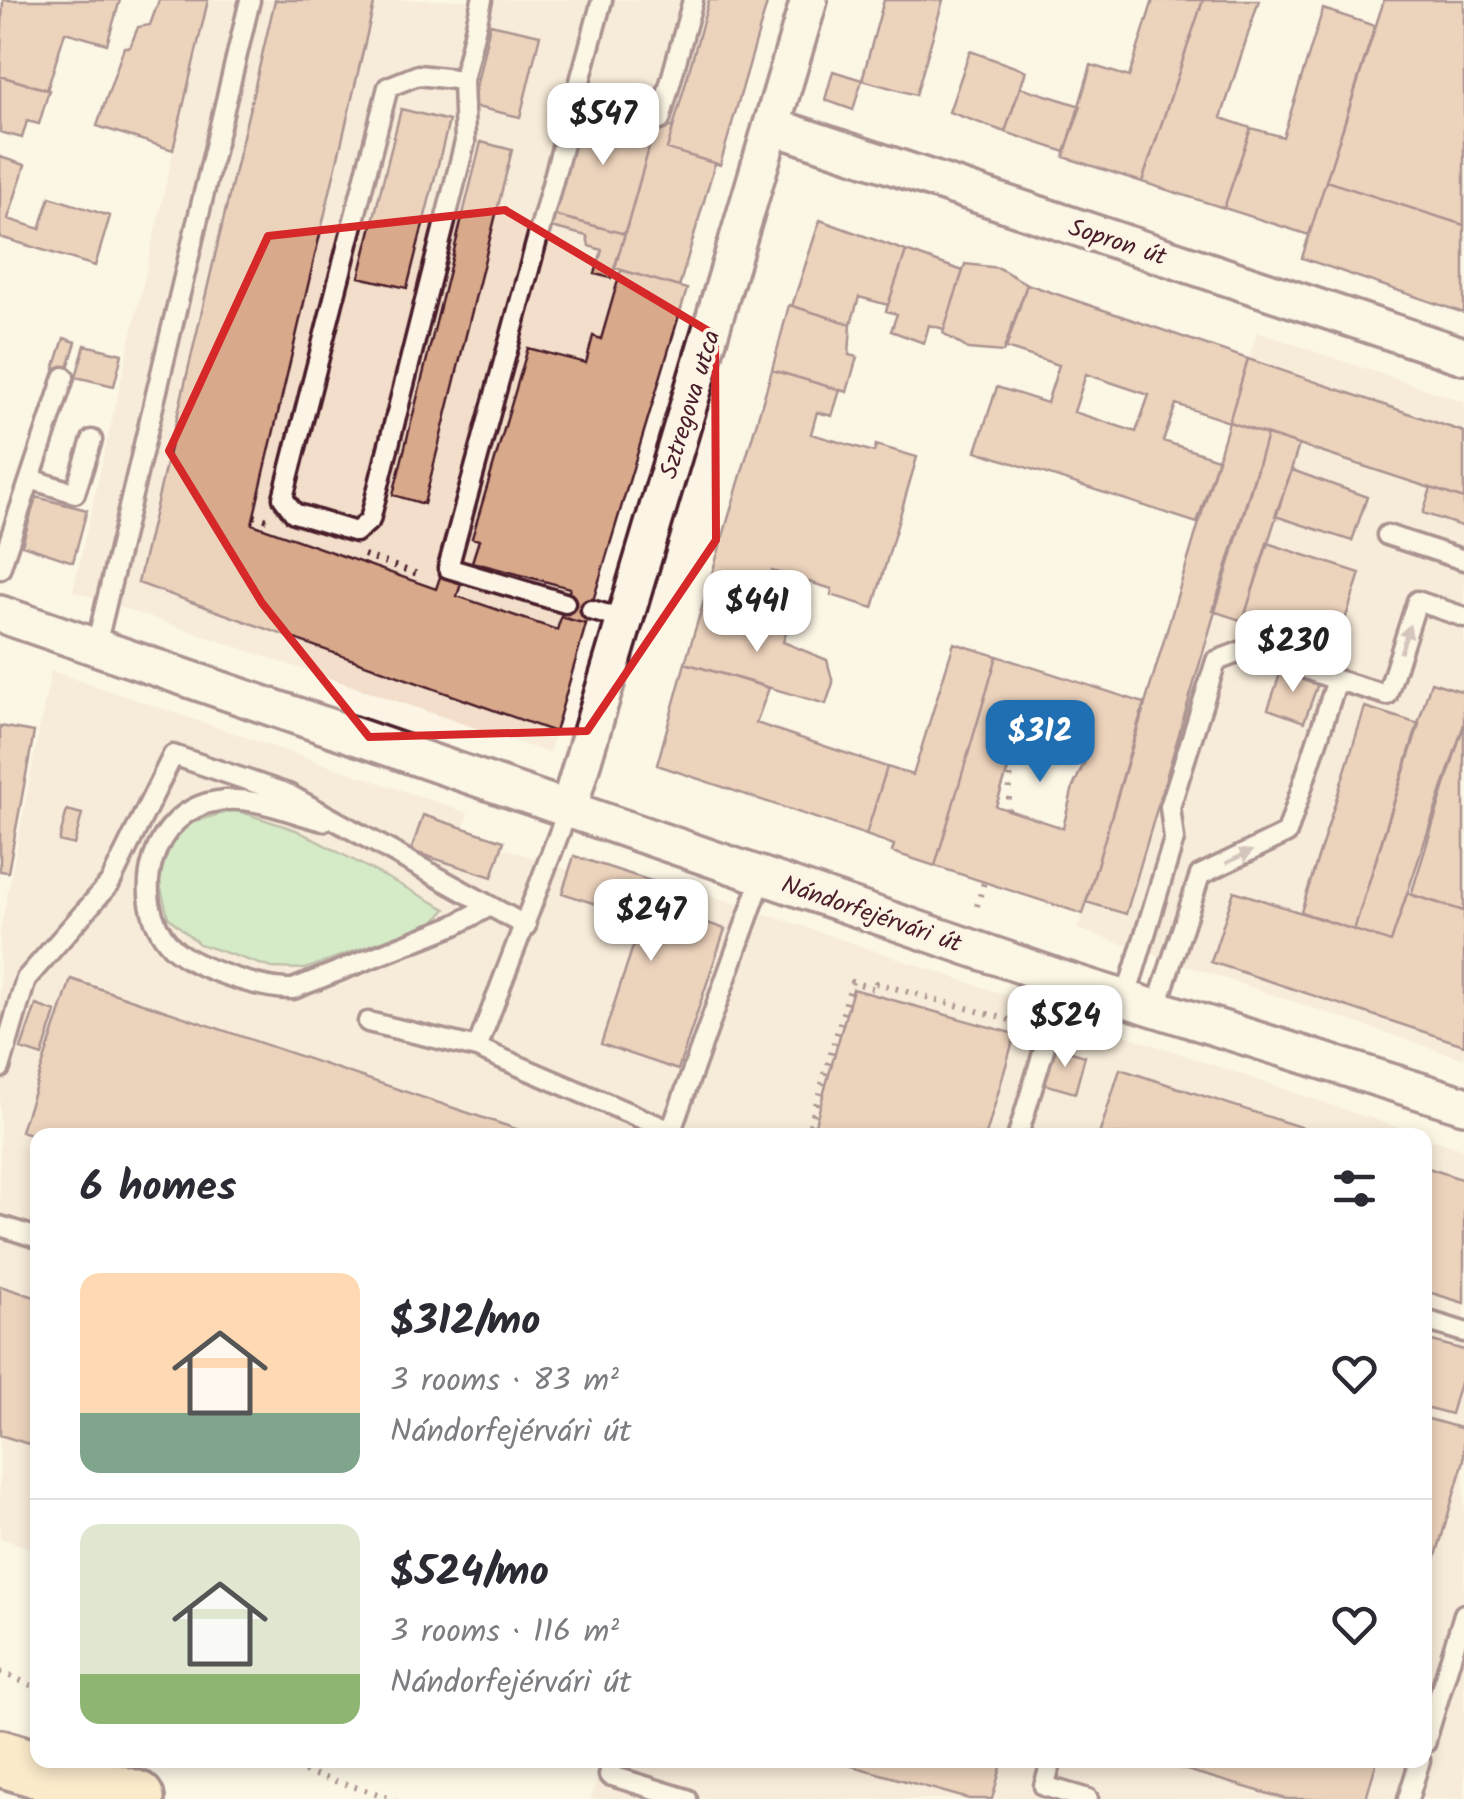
<!DOCTYPE html>
<html lang="en">
<head>
<meta charset="utf-8">
<style>
	body { margin:0; font-family:Kalam,sans-serif; background:#f7f7f7; color:#2b2b33; height:100vh; display:flex; flex-direction:column; font-size:38px; white-space:nowrap }
	* { box-sizing:border-box; margin:0 }
	p { font-size:32px; color:#7c7c81 }
	.icon { flex:none; width:55px; height:55px; fill:none; stroke:currentColor; stroke-width:2; stroke-linecap:round; stroke-linejoin:round }
	.map { position:relative; flex:1; overflow:hidden }
	.details { position:absolute; left:30px; top:1128px; width:1402px; height:640px; display:flex; flex-direction:column; background:#fff; border-radius:20px; box-shadow:0 5px 15px #0003 }
	.details>* { flex:none }
	.price { position:absolute; translate:-50% -85px; padding:0 22px; border-radius:20px; background:#fff; color:#222; font-size:32px; line-height:65px; filter:drop-shadow(0 2px 5px #0008) }
	.price::after { content:''; position:absolute; left:50%; top:60px; width:30px; height:22px; margin-left:-15px; background:inherit; clip-path:polygon(0 0,100% 0,50% 100%) }
	.price.active { background:#1f6fb2; color:#fff }
	ul { padding:0; list-style:none }
	li { display:flex; align-items:center; gap:30px; height:250px; padding:0 50px }
	li+li { border-top:2px solid #e1e1e2 }
	li span { display:grid; place-items:center; flex:none; width:280px; height:200px; border-radius:20px; color:#555 }
	li>.icon { margin-inline-start:auto }
	span .icon { width:120px; height:120px; fill:#fffc; stroke-width:1 }
	li b { font-size:42px }
	h2 { display:flex; justify-content:space-between; align-items:center; height:120px; padding:0 50px; font-size:42px }
	.map>svg:first-child { display:block }
	.built { fill:#f2deca; fill-rule:evenodd }
	.green { fill:#a7dea2; stroke:#787e66; stroke-width:2.5 }
	.building { fill:#d9a98b; stroke:#4a1f2b; stroke-width:2.5; fill-rule:evenodd }
	.lines { fill:none; stroke-linecap:round; stroke-linejoin:round }
	.service-casing { stroke:#4a1f2b; stroke-width:25 }
	.minor-casing { stroke:#4a1f2b; stroke-width:42 }
	.primary-casing { stroke:#4a1f2b; stroke-width:62 }
	.path { stroke:#4a1f2b; stroke-width:6; stroke-dasharray:2.5 8; stroke-linecap:butt }
	.service { stroke:#fcf5e5; stroke-width:18 }
	.minor { stroke:#fcf5e5; stroke-width:35 }
	.primary { stroke:#fbddab; stroke-width:55 }
	.oneway { fill:#a38a88 }
	.marked { fill:none; stroke:#d62828; stroke-width:8; stroke-linejoin:round }
	.labels { text-anchor:middle; stroke-width:8; stroke-linejoin:round; paint-order:stroke }
	.street-label { font-size:25px; fill:#4a1f2b; stroke:#fcf5e5 }
</style>
</head>
<body>
<div class="map">
<svg width="1464" height="1799" viewBox="0 0 1464 1799">
	<rect width="100%" height="100%" fill="#fcf5e5"/>
	<filter id="ink" filterUnits="userSpaceOnUse"><feTurbulence type="fractalNoise" baseFrequency=".01" numOctaves="2"/><feDisplacementMap in="SourceGraphic" scale="20" xChannelSelector="R" yChannelSelector="G"/><feConvolveMatrix kernelMatrix="1 2 1 2 8 2 1 2 1" color-interpolation-filters="sRGB"/></filter>
	<g filter="url(#ink)">
		<!-- built -->
		<path class="built" d="M208 0H768L720 165 714 164 679 286 687 289 549 753 73 591Z
			M1257 332 1464 402V1059L1078 929Z
			M51 671 468 813 463 828 504 841 503 848 569 870 574 856 656 883 659 878 1420 1135H38L37 1550 0 1538V933ZM235 810 296 830 445 909 434 922 305 969 179 931 162 898 159 880 166 852 205 815Z
			M1425 1137 1464 1150V1799H591L602 1760H1425Z"/>
		<!-- green -->
		<path class="green" d="M235 810 296 830 446 909 434 922 305 969 272 968 199 944 168 917 159 880 166 852 184 824Z"/>
		<!-- building -->
		<path class="building" d="M3 0H120L107 44 65 32 47 90 0 76Z
			M159 0H208L173 150 97 126 124 47H130L138 27 150 25Z
			M275 0H375L252 524 436 589 441 574 462 581 457 596 557 630 561 617 586 624 555 732 138 583Z
			M709 0H768L720 165 667 149Z
			M884 0H943L916 95 862 80Z
			M1153 0H1203L1142 182 1064 157 1091 65 1129 77Z
			M1203 0H1259L1221 118 1251 128 1224 208 1142 182Z
			M1384 0H1464V225L1326 181Z
			M1323 9 1375 26 1309 235 1224 208 1251 128 1283 137Z
			M490 24 540 35 520 117 472 106Z
			M970 51 1026 71 1005 132 949 112Z
			M833 71 862 80 853 110 825 100Z
			M0 76 49 90 39 124 27 121 22 138 0 132Z
			M1020 87 1081 106 1065 152 1005 132Z
			M583 101 656 123 625 234 550 214Z
			M401 109 449 121 407 288 359 277Z
			M656 123 673 128 667 149 715 163 679 287 615 268Z
			M481 142 512 150 424 504 393 495Z
			M0 157 25 165 8 219 40 229 50 197 110 216 95 266 0 237Z
			M1326 181 1464 225V313L1302 258Z
			M554 215 625 234 611 278 595 274 602 250 589 246 587 236 551 227Z
			M820 220 906 251 888 305 859 297 851 324 792 306Z
			M906 251 963 271 944 329 929 325 924 343 891 331 897 314 886 311Z
			M965 264 999 268 1027 284 1003 352 968 349 943 333Z
			M621 270 687 289 586 624 561 617 570 588 472 562 479 540 472 538 528 348 586 363 593 336 601 339Z
			M1027 284 1248 359 1229 422 1176 404 1163 441 1218 459 1197 523 976 451 997 387 1047 403 1059 365 1006 348ZM1086 374 1149 395 1136 432 1074 412Z
			M789 305 851 324 849 355 857 357 847 392 772 370Z
			M64 338 76 342 66 374 54 369Z
			M85 345 122 354 114 386 76 377Z
			M1248 359 1464 432V499L1229 422Z
			M772 370 840 390 832 416 817 412 811 434 874 452 876 445 917 457 873 608 831 595 832 589 772 571 766 590 782 594 779 606 793 610 787 629 703 604Z
			M1229 422 1267 435 1126 914 1086 902Z
			M1267 435 1299 445 1243 621 1213 611Z
			M1292 470 1367 497 1352 541 1275 516Z
			M1431 488 1464 499V527L1423 513Z
			M36 497 87 510 73 562 22 545Z
			M1267 543 1360 573 1332 661 1272 642 1276 631 1243 621Z
			M703 604 787 629 783 642 827 660 833 683 826 704 685 663Z
			M954 643 997 656 935 866 892 852 894 845 866 835 887 767 913 775Z
			M997 656 1144 703 1083 914 935 866ZM1018 739 1085 761 1073 787 1063 828 996 806Z
			M685 663 769 688 756 723 887 767 866 835 657 765Z
			M1282 668 1319 681 1304 722 1268 709Z
			M1431 682 1464 692V724L1391 942 1354 930Z
			M1365 707 1419 724 1354 930 1301 912Z
			M1464 724V911L1411 895Z
			M0 726 34 732 8 872 0 871Z
			M67 810 82 814 74 845 59 841Z
			M423 815 504 841 492 877 411 851Z
			M574 856 670 887 664 908 725 929 678 1070 601 1044 642 919 562 893Z
			M1234 891 1391 942 1407 893 1464 911V1045L1211 962Z
			M71 979 534 1135 38 1137 21 1131Z
			M853 989 1015 1034 986 1135H812Z
			M36 1005 56 1012 42 1056 21 1049Z
			M1055 1047 1085 1056 1075 1093 1044 1084Z
			M1120 1069 1325 1135H1099Z
			M1425 1167 1464 1180V1303L1425 1291Z
			M0 1286 38 1298V1447L0 1435Z
			M1425 1339 1464 1350V1369L1451 1414 1425 1407Z
			M1425 1418 1464 1429V1460L1425 1594Z
			M831 1760H1003L992 1799H969Z
			M1152 1760H1377L1366 1799H1286Z"/>
		<g class="lines">
			<!-- service casing -->
			<g class="service-casing">
				<path id="service" d="M463 80 418 75 388 87 283 498 294 513 356 532 370 520 465 142 463 80 482 0
					M660 120 693 0
					M30 479 75 493 92 440
					M1387 535 1464 560
					M0 569 64 377
					M565 603 448 568 602 0
					M591 610 625 620
					M96 646 250 0
					M569 807 477 1048 671 1131
					M324 821C290 813 253 795 218 801 153 810 126 898 171 946 192 968 264 990 293 989L455 925 490 906
					M1125 1000 1174 839 1170 807 1216 661 1248 649 1337 680
					M1156 1009 1200 875 1287 833 1337 680 1387 695 1417 601 1464 617
					M368 1022 477 1048
					M0 1068 26 979 110 883 173 755 288 794 526 926
					M674 1135 671 1131 763 875
					M1018 1135 1065 980
					M0 1226 38 1238
					M1425 1320 1464 1332
					M1425 1743 1464 1614
					M613 1760 609 1775 687 1799
					M1052 1760 1044 1786 1088 1799
					M1408 1799 1420 1760"/>
			</g>
			<!-- minor casing -->
			<g class="minor-casing">
				<path id="minor" d="M772 126 1464 356
					M0 614 1065 980 1464 1105
					M569 807 809 0"/>
			</g>
			<!-- primary casing -->
			<g class="primary-casing">
				<path id="primary" d="M0 1758 136 1799"/>
			</g>
			<!-- path -->
			<path class="path" d="M254 516 268 520
				M364 555 423 576
				M1008 810 1011 773 1025 743
				M977 906 984 882
				M807 1135 852 982 875 989 876 983 1028 1025
				M0 1672 38 1688
				M264 1760 395 1799"/>
			<!-- service -->
			<use href="#service" class="service"/>
			<!-- minor -->
			<use href="#minor" class="minor"/>
			<!-- primary -->
			<use href="#primary" class="primary"/>
		</g>
		<!-- one-way arrows -->
		<defs><path id="oneway-solid" d="M-6-.8H1V-3.2L6.5 0L1 3.2V.8H-6Z" transform="scale(2.5)"/></defs>
		<g class="oneway">
			<use href="#oneway-solid" transform="translate(1405 639) rotate(-72)"/>
			<use href="#oneway-solid" transform="translate(1239 857) rotate(-26)"/>
		</g>
	</g>
	<!-- marked area -->
	<path d="M0 0H1464V1799H0ZM505 210 715 335 716 540 587 731 369 737 262 603 169 451 268 236Z" fill="#fcf5e5" fill-opacity=".55" fill-rule="evenodd"/>
	<path class="marked" d="M505 210 715 335 716 540 587 731 369 737 262 603 169 451 268 236Z"/>
	<g class="labels">
		<!-- street labels -->
		<g class="street-label">
			<text transform="translate(1118 241) rotate(18)" y="9">Sopron út</text>
			<text transform="translate(689 404) rotate(-73)" y="9">Sztregova utca</text>
			<text transform="translate(872 913) rotate(19)" y="9">Nándorfejérvári út</text>
		</g>
	</g>
</svg>
<b class="price" style="left:603px;top:168px">$547</b>
<b class="price" style="left:757px;top:655px">$441</b>
<b class="price" style="left:1293px;top:695px">$230</b>
<b class="price active" style="left:1040px;top:785px">$312</b>
<b class="price" style="left:651px;top:964px">$247</b>
<b class="price" style="left:1065px;top:1070px">$524</b>
<section class="details">
<h2>6 homes<svg class="icon" aria-label="filters" viewBox="0 0 24 24"><path d="M4 7h16M4 17h16"/><circle cx="9" cy="7" r="2"/><circle cx="15" cy="17" r="2"/></svg></h2>
<ul>
<li><span style="background:linear-gradient(#ffd9b3 70%,#7fa58c 0)"><svg class="icon" aria-label="home" viewBox="0 0 24 24"><path d="M3 11l9-7 9 7M6 9v11h12V9"/></svg></span><div><b>$312/mo</b><p>3 rooms · 83 m²</p><p>Nándorfejérvári út</p></div><svg class="icon" aria-label="heart" viewBox="0 0 24 24"><path d="M12 20l-8-8c-3-5 5-10 8-4 3-6 11-1 8 4z"/></svg></li>
<li><span style="background:linear-gradient(#dfe7d0 75%,#8fb573 0)"><svg class="icon" aria-label="home" viewBox="0 0 24 24"><path d="M3 11l9-7 9 7M6 9v11h12V9"/></svg></span><div><b>$524/mo</b><p>3 rooms · 116 m²</p><p>Nándorfejérvári út</p></div><svg class="icon" aria-label="heart" viewBox="0 0 24 24"><path d="M12 20l-8-8c-3-5 5-10 8-4 3-6 11-1 8 4z"/></svg></li>
</ul>
</section>
</div>
</body>
</html>
